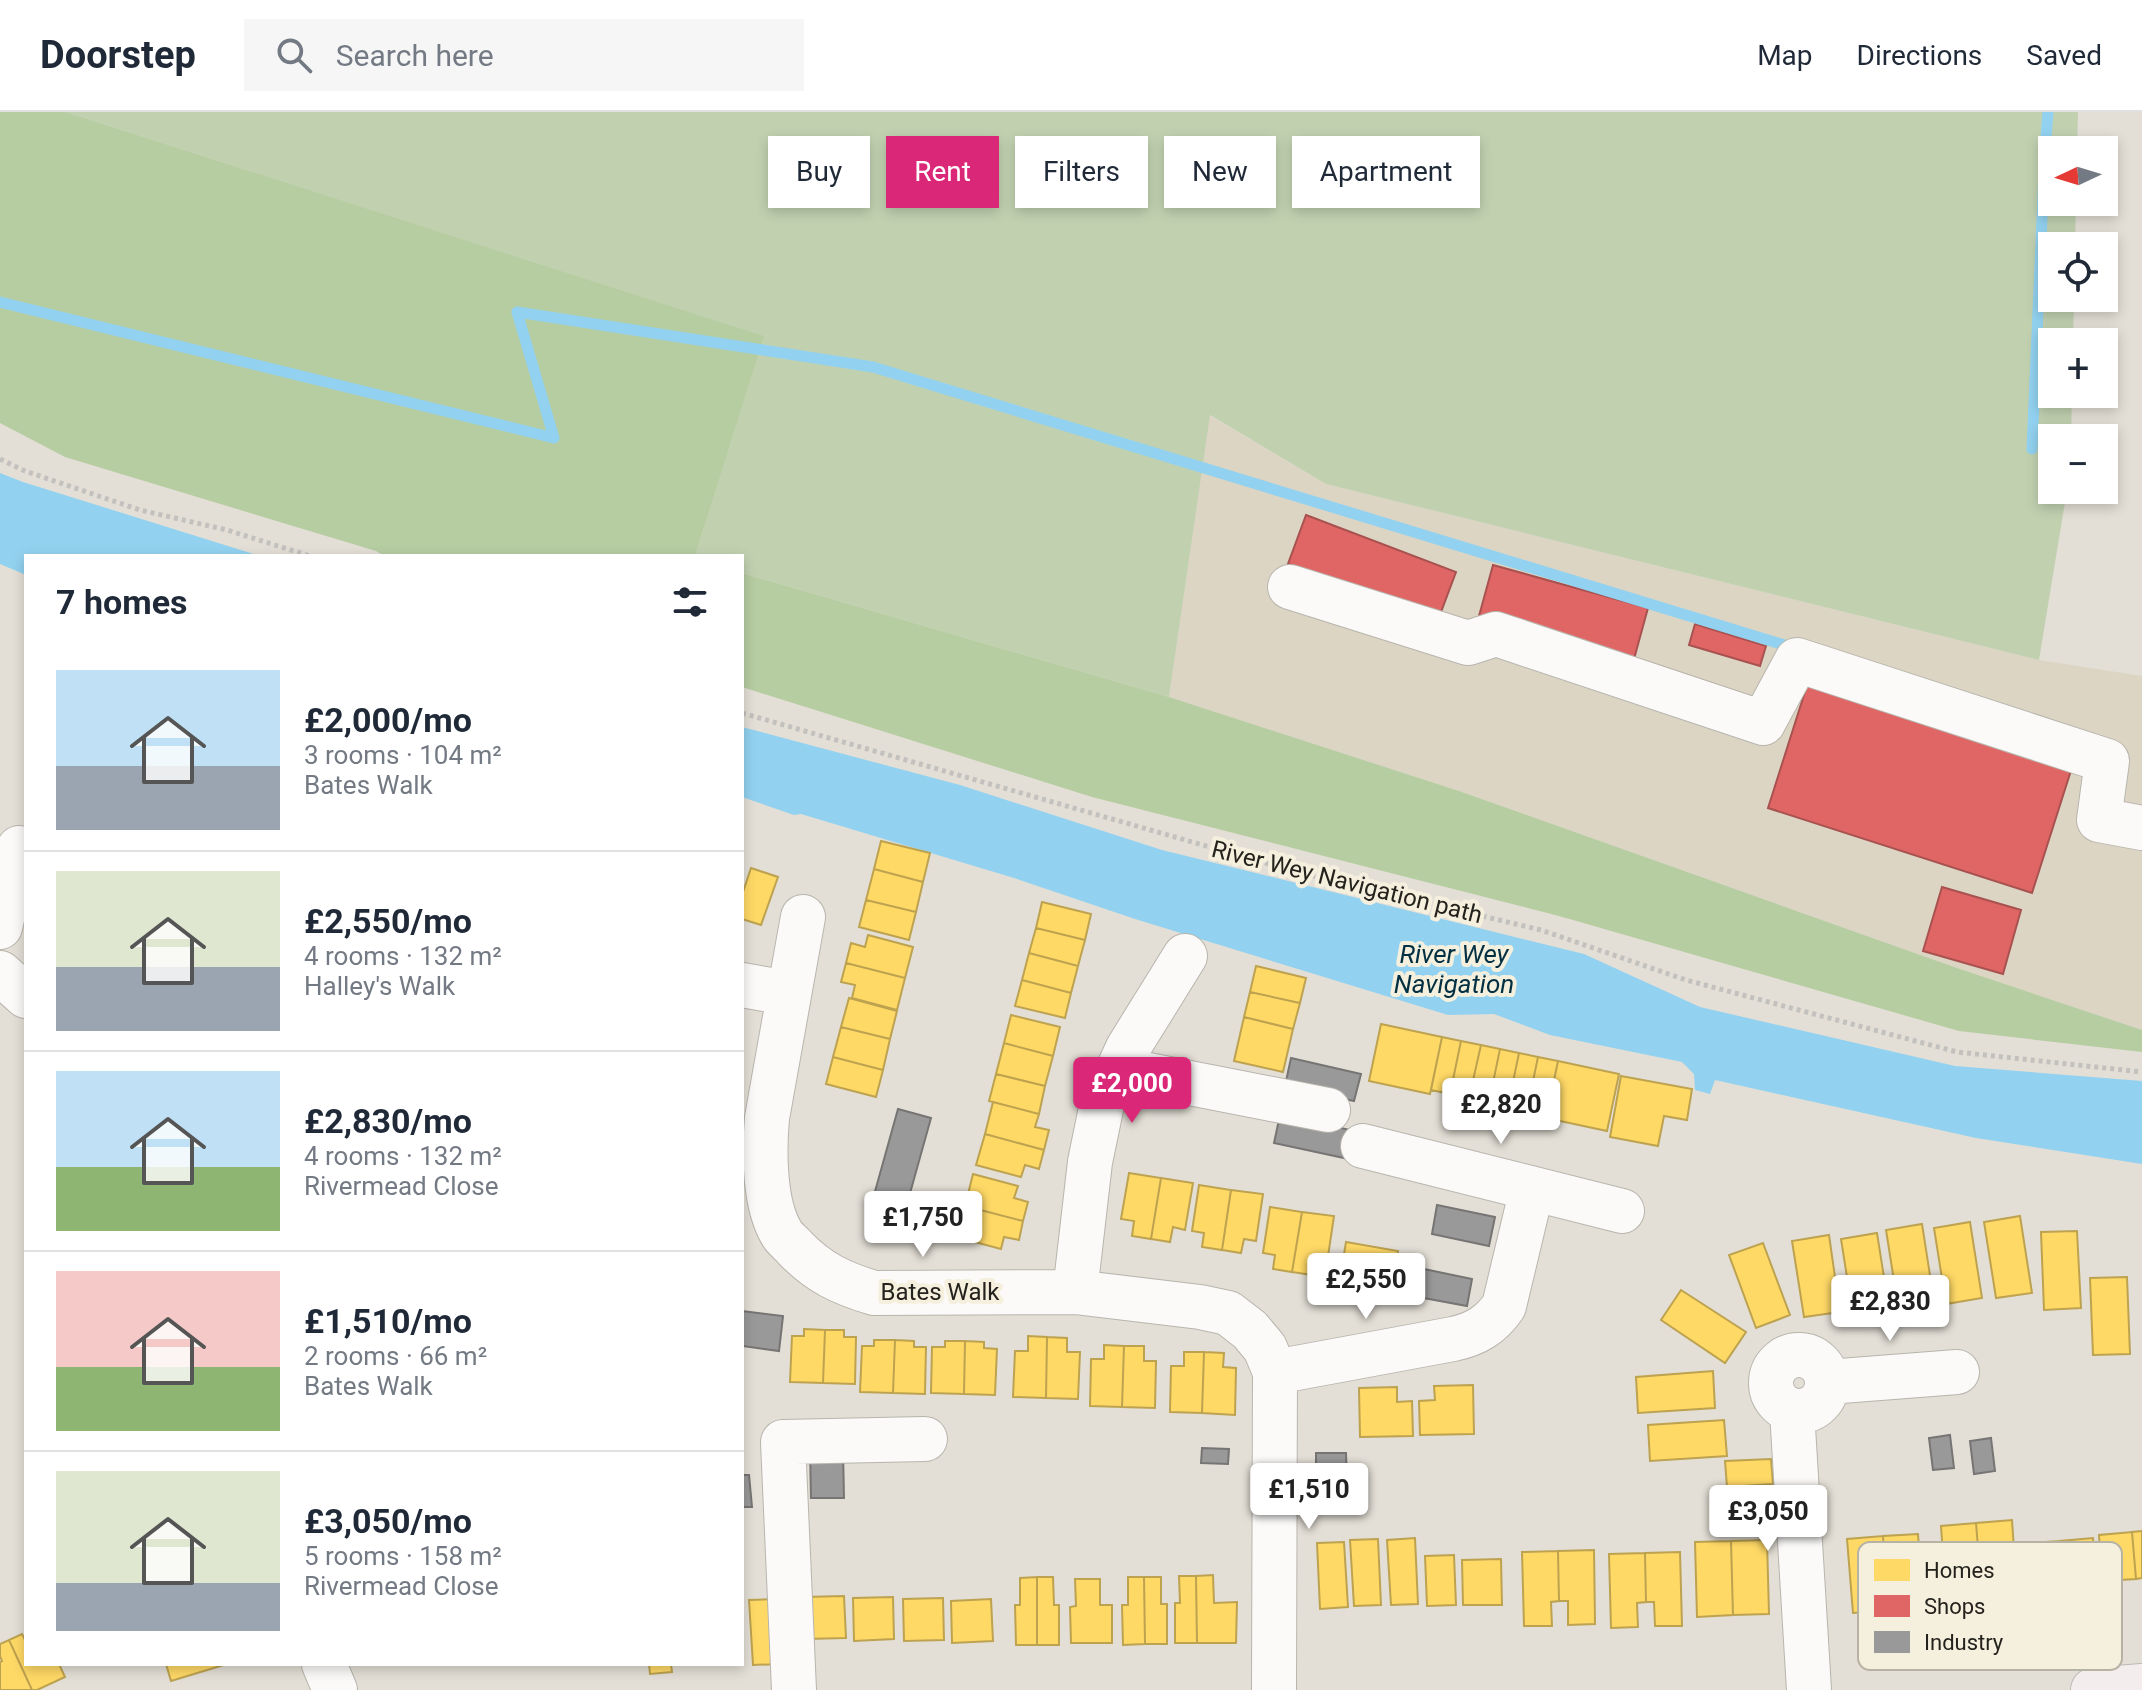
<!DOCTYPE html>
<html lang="en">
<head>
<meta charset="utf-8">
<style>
	body { margin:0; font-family:Roboto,sans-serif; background:#f6f6f7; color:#1f2937; height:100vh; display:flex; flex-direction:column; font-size:30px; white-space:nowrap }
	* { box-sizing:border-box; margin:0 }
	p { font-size:26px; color:#747a83 }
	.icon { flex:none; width:44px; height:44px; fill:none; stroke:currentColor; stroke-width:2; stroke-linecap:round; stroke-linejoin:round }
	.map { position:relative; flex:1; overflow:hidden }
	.details { position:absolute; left:24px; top:442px; width:720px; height:1112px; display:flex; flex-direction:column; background:#fff; border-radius:0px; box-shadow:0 4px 12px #0003 }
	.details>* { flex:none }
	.banner { position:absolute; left:768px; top:24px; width:760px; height:72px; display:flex; gap:16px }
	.needle { width:52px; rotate:266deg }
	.tools { position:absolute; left:2038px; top:24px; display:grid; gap:16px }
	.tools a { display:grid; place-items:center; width:80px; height:80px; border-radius:0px; background:#fff; box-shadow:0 4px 12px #0003; font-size:40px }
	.price { position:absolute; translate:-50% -68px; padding:0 18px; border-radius:8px; background:#fff; color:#222; font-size:26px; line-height:52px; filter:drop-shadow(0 2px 4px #0008) }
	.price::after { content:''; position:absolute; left:50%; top:48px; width:24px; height:18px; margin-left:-12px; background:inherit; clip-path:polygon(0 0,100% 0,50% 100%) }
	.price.on { background:#db2777; color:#fff }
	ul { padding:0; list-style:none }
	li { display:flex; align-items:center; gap:24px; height:200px; padding:0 32px }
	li+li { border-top:2px solid #e0e1e3 }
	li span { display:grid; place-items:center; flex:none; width:224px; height:160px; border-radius:0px; color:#555 }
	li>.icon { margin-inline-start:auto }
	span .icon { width:96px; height:96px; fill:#fffc; stroke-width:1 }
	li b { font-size:34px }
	h2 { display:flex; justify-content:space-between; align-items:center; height:96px; padding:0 32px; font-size:34px }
	.tag { padding:0 28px; border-radius:0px; background:#fff; box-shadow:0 4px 12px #0003; font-size:28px; line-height:72px }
	.tag.on { background:#db2777; color:#fff }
	header { display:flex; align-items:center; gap:48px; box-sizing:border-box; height:112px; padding:0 40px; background:#fff; border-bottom:2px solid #e0e1e3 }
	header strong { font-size:38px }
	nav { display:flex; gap:44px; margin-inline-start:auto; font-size:28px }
	.search { width:560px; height:72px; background:#f6f6f7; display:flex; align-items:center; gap:20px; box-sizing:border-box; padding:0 28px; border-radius:0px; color:#747a83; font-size:30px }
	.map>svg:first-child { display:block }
	.built { fill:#dcd5c4 }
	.green { fill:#c1d1b0 }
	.forest { fill:#b6cca1 }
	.water { fill:#92d2f0 }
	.homes { fill:#ffd966; stroke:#bda250; stroke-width:2 }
	.shops { fill:#e06666; stroke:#a85250; stroke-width:2 }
	.industry { fill:#999; stroke:#767574; stroke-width:2 }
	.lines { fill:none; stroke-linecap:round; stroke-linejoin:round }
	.stream { stroke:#92d2f0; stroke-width:11 }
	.minor-casing { stroke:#b8b5ad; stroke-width:46 }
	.major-casing { stroke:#bcbbb7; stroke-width:46 }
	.path { stroke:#c2c1be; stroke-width:5; stroke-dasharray:4 4; stroke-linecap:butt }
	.minor { stroke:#fbfaf9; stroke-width:44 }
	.major { stroke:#f3edee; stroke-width:44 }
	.labels { text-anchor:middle; stroke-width:8; stroke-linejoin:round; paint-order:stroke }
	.street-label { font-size:24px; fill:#24221c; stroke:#f5efde }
	.water-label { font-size:26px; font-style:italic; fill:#022f41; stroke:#f5efde }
	.key { fill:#f5efde; stroke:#b6b2a4; stroke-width:2 }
	.key-label { font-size:22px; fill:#24221c }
</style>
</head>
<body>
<header>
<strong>Doorstep</strong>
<div class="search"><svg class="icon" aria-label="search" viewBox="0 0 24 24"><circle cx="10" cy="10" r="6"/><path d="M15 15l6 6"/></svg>Search here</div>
<nav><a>Map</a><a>Directions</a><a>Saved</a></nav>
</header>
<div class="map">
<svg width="2142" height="1578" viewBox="0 0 2142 1578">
	<rect width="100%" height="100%" fill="#e3dfd6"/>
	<!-- built -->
	<path class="built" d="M1209 303 1326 372 2039 548 2142 564V918L1957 856 1459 679 1169 585Z"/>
	<!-- green -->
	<path class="green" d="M66 0H2078L2077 38H2052V90H2076L2075 134H2052V186H2074L2073 230H2052V282H2072L2071 326H2052V378H2067L2039 548 1326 372 1210 303 1169 585 742 461V444H695L763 224Z"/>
	<!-- forest -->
	<path class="forest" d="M0 0H66L764 224 695 444H385L376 439 65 345 0 311Z
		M742 461 1169 585 1459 679 1957 856 2142 918V940L1959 919 1559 804 1092 685 742 575Z"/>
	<!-- water -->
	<path class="water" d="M0 361 23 370 260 444H26V463L0 452Z
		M742 615 960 673 1162 738 1584 842 1700 895 1955 954 2142 969V1052L1976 1026 1715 968 1710 982 1695 978 1694 962 1682 950 1550 923 1494 902 1448 903 1135 807 1014 766 801 702 794 703 742 685Z"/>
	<!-- homes -->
	<path class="homes" d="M881 729 930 741 923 770 874 757Z
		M751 756 778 765 761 813 742 807V783Z
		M874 757 923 770 916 800 866 788Z
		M866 788 916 800 909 828 859 815Z
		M1042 790 1091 802 1085 828 1036 816Z
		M1036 816 1085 828 1078 854 1029 841Z
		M868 823 913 835 905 866 846 851 851 831 865 835Z
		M1029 841 1078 854 1071 881 1022 868Z
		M846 851 905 866 897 898 852 886 855 873 841 870Z
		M1256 854 1306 866 1300 891 1250 880Z
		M1022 868 1071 881 1065 906 1015 894Z
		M1250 880 1300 891 1293 917 1244 905Z
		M849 886 897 899 890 927 841 915Z
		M1011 903 1060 915 1053 944 1004 931Z
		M1244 905 1293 917 1283 960 1234 949Z
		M1381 912 1442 925 1430 982 1369 969Z
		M841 915 890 927 883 958 833 945Z
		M1442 925 1461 929 1450 982 1431 978Z
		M1461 929 1481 933 1469 986 1450 982Z
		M1004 931 1053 944 1045 974 996 962Z
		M1481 933 1500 937 1489 990 1469 986Z
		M1500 937 1519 941 1508 994 1489 990Z
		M1519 941 1538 945 1527 998 1508 994Z
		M833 945 883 958 876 985 826 972Z
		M1538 945 1558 949 1547 1002 1527 998Z
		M1558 949 1619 962 1607 1019 1546 1006Z
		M996 962 1045 974 1039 1002 989 989Z
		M1621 964 1692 977 1687 1008 1664 1004 1658 1034 1610 1025Z
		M993 990 1039 1002 1035 1015 1049 1018 1044 1038 985 1022Z
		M985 1022 1044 1038 1039 1057 1025 1053 1021 1065 976 1053Z
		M1129 1061 1161 1066 1151 1127 1132 1124 1134 1109 1121 1107Z
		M973 1062 1018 1074 1014 1086 1028 1090 1023 1109 965 1094Z
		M1161 1066 1193 1071 1185 1118 1173 1115 1170 1130 1151 1127Z
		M1199 1073 1231 1078 1222 1138 1202 1135 1204 1121 1192 1119Z
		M1231 1078 1263 1082 1256 1129 1244 1127 1241 1141 1222 1138Z
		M965 1094 1023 1109 1019 1128 1004 1125 1001 1137 956 1125Z
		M1270 1095 1302 1100 1292 1160 1273 1157 1275 1143 1263 1141Z
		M1302 1100 1334 1104 1327 1151 1314 1149 1312 1163 1292 1160Z
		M2020 1104 2032 1181 1996 1186 1984 1110Z
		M1970 1110 1982 1186 1946 1192 1934 1116Z
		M1922 1112 1934 1189 1898 1194 1886 1118Z
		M2077 1119 2081 1196 2044 1198 2041 1120Z
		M1877 1121 1889 1197 1853 1203 1841 1127Z
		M1829 1123 1840 1200 1804 1205 1792 1129Z
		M1346 1130 1398 1139 1392 1173 1377 1171 1375 1185 1338 1179Z
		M1763 1131 1790 1203 1756 1216 1729 1143Z
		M2127 1165 2130 1242 2093 1243 2090 1166Z
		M1681 1178 1746 1220 1725 1251 1661 1208Z
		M804 1217 825 1218 823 1271 790 1270 792 1224H804Z
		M825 1218H844V1225H856L855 1272 823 1271Z
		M1028 1224 1047 1225 1046 1286 1013 1285 1015 1239H1028Z
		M1047 1225 1067 1226V1240H1080L1078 1287 1046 1286Z
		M874 1228H895L893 1281 860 1280 862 1234H874Z
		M895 1228 914 1229V1235H926L925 1282 893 1281Z
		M945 1229H965L964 1282 931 1281 932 1235H945Z
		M965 1229 984 1230V1236L997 1237 995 1283 964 1282Z
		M1104 1233 1124 1234 1122 1295 1090 1294 1091 1247H1104Z
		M1124 1234H1144V1249H1156L1155 1296 1122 1295Z
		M1184 1240H1204L1202 1301 1170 1300 1171 1254H1184Z
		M1204 1240 1224 1241 1223 1255 1236 1256 1235 1303 1202 1301Z
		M1713 1259 1715 1296 1638 1301 1636 1265Z
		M1473 1273 1474 1322 1420 1323 1419 1289 1435 1288 1434 1274Z
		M1397 1275V1290L1412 1289 1413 1324 1360 1325 1359 1276Z
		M1724 1308 1727 1344 1650 1349 1648 1313Z
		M1771 1347 1773 1372 1727 1375 1725 1349Z
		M2012 1408 2017 1482 1989 1484 1988 1460 1980 1461 1976 1411Z
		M1976 1411 1980 1461 1971 1462 1973 1486 1946 1487 1941 1414Z
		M2142 1419V1466L2136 1467 2132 1420Z
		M2132 1420 2136 1467 2102 1469 2099 1423Z
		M1918 1422 1923 1496 1897 1498 1895 1473 1886 1474 1883 1424Z
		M1883 1424 1886 1474 1878 1475 1879 1499 1853 1501 1847 1427Z
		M1415 1426 1418 1492 1391 1493 1387 1428Z
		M2093 1426 2097 1472 2064 1475 2060 1429Z
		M1378 1427 1381 1493 1354 1494 1350 1428Z
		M1767 1428 1769 1502 1733 1503 1731 1429Z
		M1731 1429 1733 1503 1697 1505 1695 1430Z
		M2060 1429 2064 1475 2031 1478 2028 1431Z
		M1344 1430 1348 1495 1320 1497 1317 1431Z
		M1594 1438 1595 1512 1568 1513V1489H1559L1558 1439Z
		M1558 1439 1559 1489 1551 1490 1552 1514H1524L1522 1440Z
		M1680 1440 1682 1514H1655L1654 1490H1646L1645 1441Z
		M1645 1441 1646 1490 1637 1491 1638 1515 1611 1516 1609 1442Z
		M1454 1443 1456 1493 1427 1494 1425 1444Z
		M1501 1447 1502 1493H1463L1462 1448Z
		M1213 1463 1214 1491 1237 1490 1236 1531H1197L1196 1464Z
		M1179 1464H1196L1197 1531H1175V1491H1180Z
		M1037 1465H1053L1054 1493H1059V1533H1037Z
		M1037 1465V1533H1016L1015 1493H1020V1466Z
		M1128 1465H1144L1145 1532 1123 1533 1122 1493H1128Z
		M1144 1465H1161V1492H1167V1532H1145Z
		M1075 1467H1100V1493H1112V1531H1071L1070 1495 1076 1494Z
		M844 1484 846 1526 805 1527 804 1485Z
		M893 1485 894 1527 854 1529 853 1486Z
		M943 1486 944 1528 904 1529 903 1487Z
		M777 1487 780 1552 753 1553 749 1488Z
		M991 1487 993 1529 952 1531 951 1489Z
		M22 1522 26 1530V1552H59L65 1565 37 1578H32L9 1528Z
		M9 1528 32 1578H0V1550L2 1549 0 1544V1532Z
		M166 1552H227L171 1569Z
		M649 1552H671L672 1560 650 1562Z"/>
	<!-- shops -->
	<path class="shops" d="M1306 403 1456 460 1438 508 1288 452Z
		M1493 453 1648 496 1634 547 1479 504Z
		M1695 512 1766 534 1760 554 1689 533Z
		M1810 564 2074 649 2032 781 1768 696Z
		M1942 775 2021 798 2003 862 1923 839Z"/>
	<!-- industry -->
	<path class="industry" d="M1291 946 1361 962 1354 989 1285 974Z
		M898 997 931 1006 902 1110 869 1101Z
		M1280 1003 1350 1018 1344 1046 1274 1031Z
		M1437 1093 1495 1105 1489 1134 1432 1122Z
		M1424 1157 1472 1167 1467 1194 1418 1185Z
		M742 1199 783 1204 779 1239 742 1234Z
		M1950 1323 1954 1356 1933 1358 1929 1326Z
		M1991 1326 1995 1359 1974 1362 1970 1329Z
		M1202 1336 1229 1337 1228 1352 1201 1351Z
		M810 1338H843L844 1386H811Z
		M1316 1341H1346L1347 1370 1316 1371Z
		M742 1363H749L752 1395H742Z"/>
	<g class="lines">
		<!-- stream -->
		<path class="stream" d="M0 190 554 326 517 200 873 255 1794 536
			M2032 337 2045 38 2048 0"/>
		<!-- minor casing -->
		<g class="minor-casing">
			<path id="minor" d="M1290 475 1468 531 1496 522 1763 611 1797 548 2107 649 2099 708 2142 716
				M803 805 767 1006C764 1040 764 1093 782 1122 785 1127 791 1131 795 1136 819 1161 841 1171 874 1181L1075 1180 1200 1195 1228 1201 1250 1218 1265 1236 1275 1260 1274 1578
				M0 815 19 736
				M0 861 26 884
				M742 873 788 881
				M1118 957 1328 998
				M1363 1034 1622 1099
				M1075 1180 1090 1050 1102 992 1128 936 1185 844
				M1771 1271a28 28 0 1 1 56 0a28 28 0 1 1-56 0Z
				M1275 1260 1453 1227C1476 1222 1491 1213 1504 1194L1532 1077
				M1828 1270 1957 1260
				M1792 1299 1809 1578
				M324 1552 335 1578
				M794 1578 783 1330 925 1327"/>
		</g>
		<!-- major casing -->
		<g class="major-casing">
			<path id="major" d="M2093 1578 2142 1574"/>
		</g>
		<!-- path -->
		<path class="path" d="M0 347 25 359 140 398 227 418 310 444
			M742 601 1297 760 1541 818 1686 868 1957 940 2142 960"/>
		<!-- minor -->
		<use href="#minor" class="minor"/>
		<!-- major -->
		<use href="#major" class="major"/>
	</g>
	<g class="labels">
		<!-- street labels -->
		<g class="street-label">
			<text transform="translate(1347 770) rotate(14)" y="8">River Wey Navigation path</text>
			<text x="940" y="1188">Bates Walk</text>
		</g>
		<!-- water labels -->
		<g class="water-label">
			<text x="1454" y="851">River Wey<tspan x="1454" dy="30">Navigation</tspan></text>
		</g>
	</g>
	<!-- legend -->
	<rect x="1858" y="1430" width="264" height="128" rx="12" class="key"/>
	<rect x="1874" y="1447" width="36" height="22" fill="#ffd966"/>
	<rect x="1874" y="1483" width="36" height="22" fill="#e06666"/>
	<rect x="1874" y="1519" width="36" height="22" fill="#999"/>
	<g class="key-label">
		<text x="1924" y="1466">Homes</text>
		<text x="1924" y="1502">Shops</text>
		<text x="1924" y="1538">Industry</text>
	</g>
</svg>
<div class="tools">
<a><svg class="needle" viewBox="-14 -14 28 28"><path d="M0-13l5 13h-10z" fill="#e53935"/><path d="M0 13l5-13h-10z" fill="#747a83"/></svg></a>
<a><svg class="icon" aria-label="locate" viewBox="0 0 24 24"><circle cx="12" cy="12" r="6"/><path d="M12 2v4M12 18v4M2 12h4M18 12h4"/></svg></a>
<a>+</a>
<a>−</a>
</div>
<b class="price on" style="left:1132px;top:1013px">£2,000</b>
<b class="price" style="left:1501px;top:1034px">£2,820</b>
<b class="price" style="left:923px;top:1147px">£1,750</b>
<b class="price" style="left:1366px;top:1209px">£2,550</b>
<b class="price" style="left:1890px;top:1231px">£2,830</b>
<b class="price" style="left:1309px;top:1419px">£1,510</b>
<b class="price" style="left:1768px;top:1441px">£3,050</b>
<div class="banner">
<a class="tag">Buy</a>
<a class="tag on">Rent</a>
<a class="tag">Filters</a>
<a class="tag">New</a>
<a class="tag">Apartment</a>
</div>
<section class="details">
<h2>7 homes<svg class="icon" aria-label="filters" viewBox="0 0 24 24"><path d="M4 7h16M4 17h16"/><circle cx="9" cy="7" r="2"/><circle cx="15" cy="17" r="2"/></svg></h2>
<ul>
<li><span style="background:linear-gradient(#bfe0f5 60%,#9aa5b1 0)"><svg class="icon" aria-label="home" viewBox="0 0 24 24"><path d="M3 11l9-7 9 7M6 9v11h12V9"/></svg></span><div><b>£2,000/mo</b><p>3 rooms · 104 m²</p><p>Bates Walk</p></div></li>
<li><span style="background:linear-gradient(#dfe7d0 60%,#9aa5b1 0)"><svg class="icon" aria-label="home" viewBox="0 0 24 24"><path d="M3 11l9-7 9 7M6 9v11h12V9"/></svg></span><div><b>£2,550/mo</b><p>4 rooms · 132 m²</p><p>Halley's Walk</p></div></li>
<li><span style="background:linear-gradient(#bfe0f5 60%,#8fb573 0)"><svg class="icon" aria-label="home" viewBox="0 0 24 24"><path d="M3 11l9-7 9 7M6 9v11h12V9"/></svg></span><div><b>£2,830/mo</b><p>4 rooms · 132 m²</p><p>Rivermead Close</p></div></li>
<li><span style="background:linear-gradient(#f6c9c9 60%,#8fb573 0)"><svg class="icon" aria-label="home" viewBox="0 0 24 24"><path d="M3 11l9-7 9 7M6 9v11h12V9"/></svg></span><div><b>£1,510/mo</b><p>2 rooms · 66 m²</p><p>Bates Walk</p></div></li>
<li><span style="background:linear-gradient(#dfe7d0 70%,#9aa5b1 0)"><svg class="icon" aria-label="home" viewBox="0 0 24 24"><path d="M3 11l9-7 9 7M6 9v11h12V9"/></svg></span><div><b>£3,050/mo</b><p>5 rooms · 158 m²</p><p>Rivermead Close</p></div></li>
</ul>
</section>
</div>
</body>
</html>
